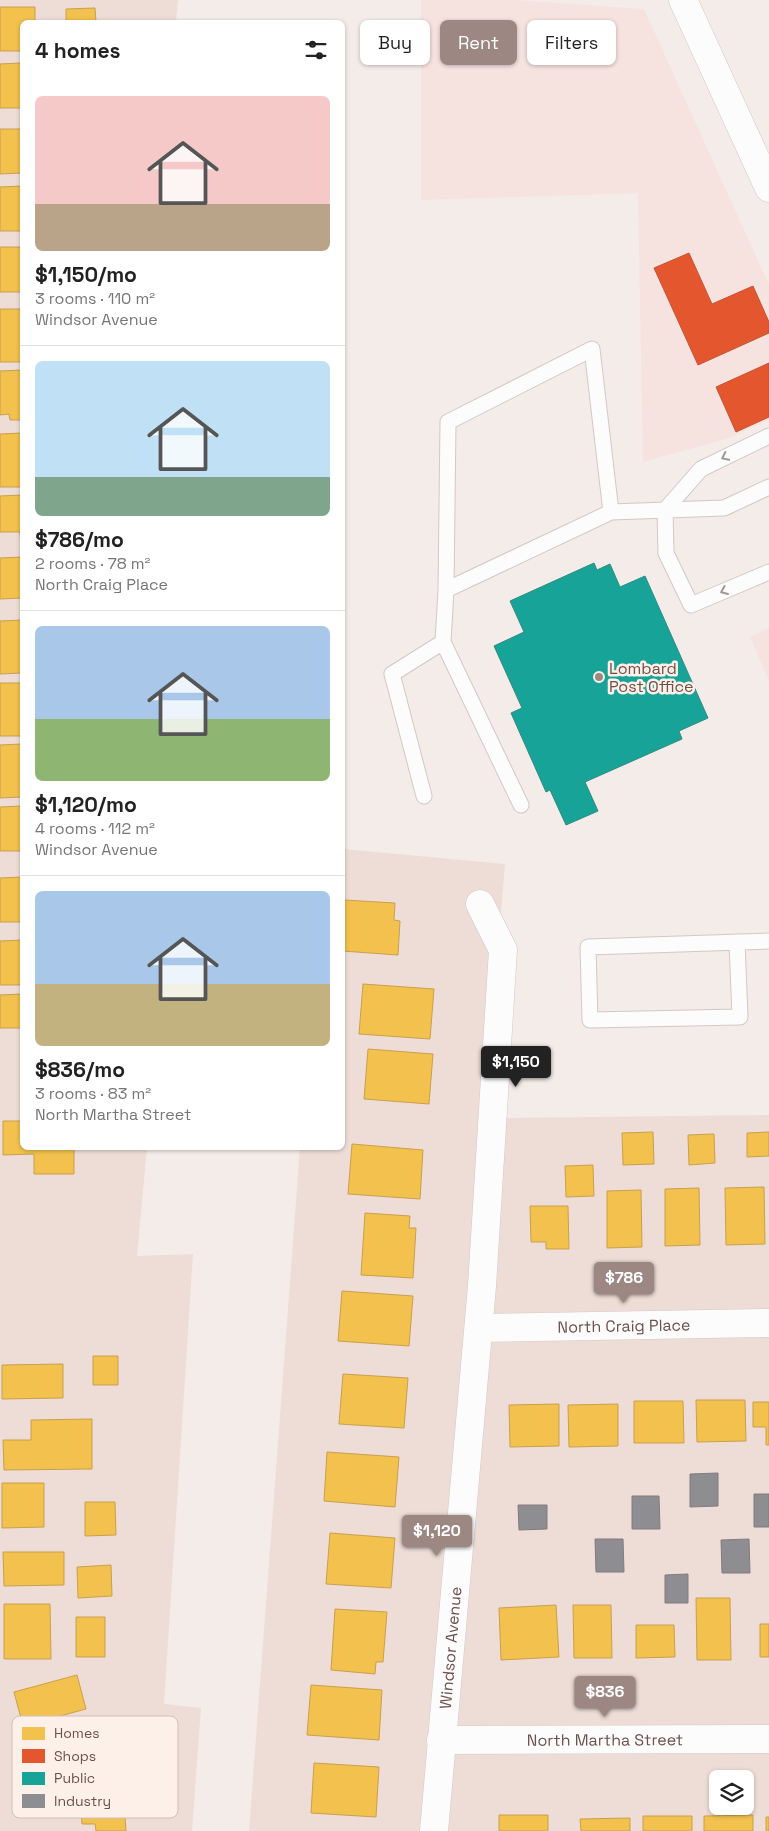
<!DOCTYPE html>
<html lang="en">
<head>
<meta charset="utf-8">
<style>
	body { margin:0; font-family:"Space Grotesk",sans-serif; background:#f6f6f6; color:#222; height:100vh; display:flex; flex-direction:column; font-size:19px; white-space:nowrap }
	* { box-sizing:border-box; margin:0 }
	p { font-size:16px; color:#767676 }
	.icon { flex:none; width:28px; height:28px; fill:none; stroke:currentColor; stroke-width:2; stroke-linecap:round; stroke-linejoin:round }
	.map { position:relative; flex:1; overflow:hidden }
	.sheet { position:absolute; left:20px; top:20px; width:325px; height:1130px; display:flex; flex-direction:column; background:#fff; border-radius:8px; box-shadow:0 1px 4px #0004 }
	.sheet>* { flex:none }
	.top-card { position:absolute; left:360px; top:20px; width:334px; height:45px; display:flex; gap:10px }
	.tools { position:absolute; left:709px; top:1770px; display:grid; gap:10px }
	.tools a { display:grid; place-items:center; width:45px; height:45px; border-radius:8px; background:#fff; box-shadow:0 1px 4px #0004; font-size:25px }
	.price { position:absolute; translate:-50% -42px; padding:0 11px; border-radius:5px; background:#9d8783; color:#fff; font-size:16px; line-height:32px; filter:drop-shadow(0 1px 2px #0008) }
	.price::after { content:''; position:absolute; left:50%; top:30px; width:15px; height:11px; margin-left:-8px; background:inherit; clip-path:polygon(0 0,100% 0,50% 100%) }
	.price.current { background:#222; color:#fff }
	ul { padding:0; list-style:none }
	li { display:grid; align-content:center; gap:10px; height:265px; padding:0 15px }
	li+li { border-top:1px solid #e0e0e0 }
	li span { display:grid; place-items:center; height:155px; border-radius:8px; color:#555 }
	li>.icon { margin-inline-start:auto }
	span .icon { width:90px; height:90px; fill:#fffc; stroke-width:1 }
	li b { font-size:21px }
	h2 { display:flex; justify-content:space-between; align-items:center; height:60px; padding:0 15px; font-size:21px }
	.chip { padding:0 18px; border-radius:8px; background:#fff; box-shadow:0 1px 4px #0004; font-size:18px; line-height:45px }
	.chip.current { background:#9d8783; color:#fff }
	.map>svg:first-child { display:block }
	.residential { fill:#edddd6; fill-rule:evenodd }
	.commercial { fill:#f6e2df }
	.homes { fill:#f2c14e; stroke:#ca9f4d }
	.shops { fill:#e4572e; stroke:#c15537 }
	.public { fill:#17a398; stroke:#318a81 }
	.industry { fill:#8d8d92; stroke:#847b7d }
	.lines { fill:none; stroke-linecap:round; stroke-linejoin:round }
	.lane-casing { stroke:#d2c8c5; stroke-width:17 }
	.street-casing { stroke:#d2c8c5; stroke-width:29 }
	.secondary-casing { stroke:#d2c8c5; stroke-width:29 }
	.lane { stroke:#fdfcfc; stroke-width:15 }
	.street { stroke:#fdfcfc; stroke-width:28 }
	.secondary { stroke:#fdfcfc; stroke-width:28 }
	.oneway { stroke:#a79592 }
	.poi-dot { fill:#9d8783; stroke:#fcf0e8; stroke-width:2 }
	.labels { text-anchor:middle; stroke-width:5; stroke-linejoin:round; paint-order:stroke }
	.poi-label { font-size:16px; fill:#6e504c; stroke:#fcf0e8; text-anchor:start }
	.street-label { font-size:16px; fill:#6e504c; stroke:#fcf0e8 }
	.key { fill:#fcf0e8; stroke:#d1c0b9; stroke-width:1 }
	.key-label { font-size:14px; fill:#6e504c }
</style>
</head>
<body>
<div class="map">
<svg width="769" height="1831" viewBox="0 0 769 1831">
	<rect width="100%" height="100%" fill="#f4ece8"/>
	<!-- residential -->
	<path class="residential" d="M0 0H178L176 22H22V1148H147L137 1256 193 1254 164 1704 201 1708 192 1831H0Z
		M343 849 505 864 426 1831H249L300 1148H342Z
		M769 1115V1831H448L506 1118ZM718 1779H745V1806H718Z"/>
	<!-- commercial -->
	<path class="commercial" d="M421 0H515L644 9 769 285V420L729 438 643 462 638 193 421 200Z
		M769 628V681L750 637Z"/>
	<!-- homes -->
	<path class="homes" d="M0 7H35V22H22V51H0Z
		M95 8 96 22H66V9Z
		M21 63 22 108H0V64Z
		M0 129H22V173L0 174Z
		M22 186V231H0V187Z
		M0 247H22V292H0Z
		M0 309H22V362H0Z
		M22 370V420H10L9 414 0 415V371Z
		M22 433V487H0V434Z
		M22 495V548H21L20 532H0V496Z
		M22 557V598L0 599V558Z
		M22 620V673L0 674V621Z
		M0 683H22V736H0Z
		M22 744V797L0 798V745Z
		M22 806V851H0V807Z
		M22 877V922H0V878Z
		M344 900 395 903 394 920 400 921 398 955 342 951Z
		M22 940V985H0V941Z
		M363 984 434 989 430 1039 359 1034Z
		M22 994V1028H0V995Z
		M368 1049 433 1054 429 1104 364 1099Z
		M3 1121H22V1148H74V1174H34V1154L3 1155Z
		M653 1132 654 1164 623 1165 622 1133Z
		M769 1132V1156L747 1157V1133Z
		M714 1134 715 1163 689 1165 688 1135Z
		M352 1144 423 1150 420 1199 348 1194Z
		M593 1165 594 1196 566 1197 565 1166Z
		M764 1187 765 1244 726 1245 725 1188Z
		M699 1188 700 1245 665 1246V1189Z
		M641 1190 642 1247 607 1248V1191Z
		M530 1206H568L569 1249H546V1242H531Z
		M365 1213 410 1216 409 1228H416L413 1278 361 1275Z
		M342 1291 413 1296 409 1346 338 1341Z
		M93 1356H118V1385H93Z
		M63 1364V1398L2 1399V1365Z
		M343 1374 408 1378 404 1428 339 1424Z
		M696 1400H745L746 1441 697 1442Z
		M634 1401H683L684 1443H634Z
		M753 1402H769V1445H766V1427H753Z
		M559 1404V1446L510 1447 509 1405Z
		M618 1404V1446L569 1447 568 1405Z
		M92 1419V1469L4 1470 3 1440H31V1420Z
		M327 1452 399 1457 395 1507 324 1501Z
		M2 1483H44V1527L2 1528Z
		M85 1502H115L116 1535 85 1536Z
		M330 1533 395 1538 391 1588 326 1584Z
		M3 1552H64V1585L4 1586Z
		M111 1565 112 1596 78 1598 77 1567Z
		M696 1598H730L731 1660H697Z
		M4 1604H50L51 1659H4Z
		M556 1605 559 1657 501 1660 499 1608Z
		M573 1605H611L612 1658H574Z
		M335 1609 387 1612 383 1662H376L375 1674 331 1670Z
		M76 1617H105V1657H76Z
		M760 1624H769V1657H760Z
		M636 1625H674L675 1657 636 1658Z
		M77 1675 86 1709 23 1726 14 1692Z
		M311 1685 382 1690 379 1740 307 1735Z
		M121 1759 126 1831H96L95 1824H82L81 1808 74 1809 70 1762Z
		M314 1763 379 1767 376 1817 311 1813Z
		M499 1815H548V1831H499Z
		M753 1815V1831H704V1816Z
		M643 1816H692V1831H643Z
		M766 1817H769V1831H766Z
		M630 1818V1831H581L580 1819Z"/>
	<!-- shops -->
	<path class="shops" d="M689 253 712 304 753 286 769 322V333L698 365 654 268Z
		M769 363V417L736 432 716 387Z"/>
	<!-- public -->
	<path class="public" d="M594 563 597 570 610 564 620 587 645 576 708 718 679 731 682 739 585 782 598 811 566 825 550 790 546 792 511 713 522 708 494 646 524 632 510 601Z"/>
	<!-- industry -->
	<path class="industry" d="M718 1473V1506L690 1507V1474Z
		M754 1494H769V1527H754Z
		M632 1496H659L660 1529H632Z
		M518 1505H547V1529L519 1530Z
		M595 1539H623L624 1572H596Z
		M749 1539 750 1573H722L721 1540Z
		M688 1574V1603H665V1575Z"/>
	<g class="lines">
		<!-- lane casing -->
		<g class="lane-casing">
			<path id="lane" d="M769 436 701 469 665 510 666 553 691 605 769 572
				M446 590 448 422 592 349 611 512
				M424 796 392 674 443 642
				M521 805 443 642 446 590 611 512 724 508 769 487
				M737 942 740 1017 590 1020 588 947 769 941"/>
		</g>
		<!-- street casing -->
		<g class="street-casing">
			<g id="street">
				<path id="s1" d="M479 1328 769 1323"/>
				<path id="s2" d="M441 1740 769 1739"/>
				<path id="s3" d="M434 1831 482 1286 503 950 480 904"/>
			</g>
		</g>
		<!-- secondary casing -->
		<g class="secondary-casing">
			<path id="secondary" d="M683 0 769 188"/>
		</g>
		<!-- lane -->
		<use href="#lane" class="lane"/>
		<!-- street -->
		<use href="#street" class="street"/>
		<!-- secondary -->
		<use href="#secondary" class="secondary"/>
	</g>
	<!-- one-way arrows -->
	<defs><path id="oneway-chevron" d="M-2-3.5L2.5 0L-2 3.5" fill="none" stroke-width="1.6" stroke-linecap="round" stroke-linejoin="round" transform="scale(1.25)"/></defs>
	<g class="oneway">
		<use href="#oneway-chevron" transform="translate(725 457) rotate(154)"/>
		<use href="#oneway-chevron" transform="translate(724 591) rotate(157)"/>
	</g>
	<!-- markers -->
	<circle class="poi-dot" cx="599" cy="677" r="5"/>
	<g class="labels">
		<!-- poi labels -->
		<g class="poi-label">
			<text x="609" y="674">Lombard<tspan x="609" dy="18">Post Office</tspan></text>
		</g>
		<!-- street labels -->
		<g class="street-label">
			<text dy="6" stroke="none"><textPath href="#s1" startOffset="145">North Craig Place</textPath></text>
			<text dy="6" stroke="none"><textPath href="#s3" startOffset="184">Windsor Avenue</textPath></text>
			<text dy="6" stroke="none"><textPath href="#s2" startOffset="164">North Martha Street</textPath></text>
		</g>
	</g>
	<!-- legend -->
	<rect x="12" y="1716" width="166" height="102" rx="8" class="key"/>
	<rect x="22" y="1727" width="23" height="13" fill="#f2c14e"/>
	<rect x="22" y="1749" width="23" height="14" fill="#e4572e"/>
	<rect x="22" y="1772" width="23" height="13" fill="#17a398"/>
	<rect x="22" y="1794" width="23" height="14" fill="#8d8d92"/>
	<g class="key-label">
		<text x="54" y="1738">Homes</text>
		<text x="54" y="1761">Shops</text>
		<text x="54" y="1783">Public</text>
		<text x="54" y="1806">Industry</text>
	</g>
</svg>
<div class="tools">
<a><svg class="icon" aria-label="layers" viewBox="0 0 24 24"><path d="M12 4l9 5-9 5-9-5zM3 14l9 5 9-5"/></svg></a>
</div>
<b class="price current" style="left:516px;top:1088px">$1,150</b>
<b class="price" style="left:624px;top:1304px">$786</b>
<b class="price" style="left:437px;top:1557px">$1,120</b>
<b class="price" style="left:605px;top:1718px">$836</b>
<div class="top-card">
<a class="chip">Buy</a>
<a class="chip current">Rent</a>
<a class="chip">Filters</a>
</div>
<section class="sheet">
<h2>4 homes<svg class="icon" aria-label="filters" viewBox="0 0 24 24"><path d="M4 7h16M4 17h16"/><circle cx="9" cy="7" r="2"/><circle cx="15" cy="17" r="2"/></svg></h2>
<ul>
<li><span style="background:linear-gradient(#f6c9c9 70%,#b9a48a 0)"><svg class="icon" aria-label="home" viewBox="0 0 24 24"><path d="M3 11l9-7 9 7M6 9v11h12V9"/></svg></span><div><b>$1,150/mo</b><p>3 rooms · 110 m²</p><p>Windsor Avenue</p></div></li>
<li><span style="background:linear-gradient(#bfe0f5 75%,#7fa58c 0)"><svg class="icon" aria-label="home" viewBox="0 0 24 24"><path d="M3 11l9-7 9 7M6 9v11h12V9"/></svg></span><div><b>$786/mo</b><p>2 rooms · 78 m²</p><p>North Craig Place</p></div></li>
<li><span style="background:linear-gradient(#a9c7e8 60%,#8fb573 0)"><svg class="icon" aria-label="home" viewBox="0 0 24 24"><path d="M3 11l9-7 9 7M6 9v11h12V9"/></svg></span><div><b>$1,120/mo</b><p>4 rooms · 112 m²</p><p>Windsor Avenue</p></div></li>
<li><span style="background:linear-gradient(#a9c7e8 60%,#c2b280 0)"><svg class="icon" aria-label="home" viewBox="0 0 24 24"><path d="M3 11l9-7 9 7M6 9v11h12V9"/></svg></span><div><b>$836/mo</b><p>3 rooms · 83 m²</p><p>North Martha Street</p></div></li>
</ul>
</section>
</div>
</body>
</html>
